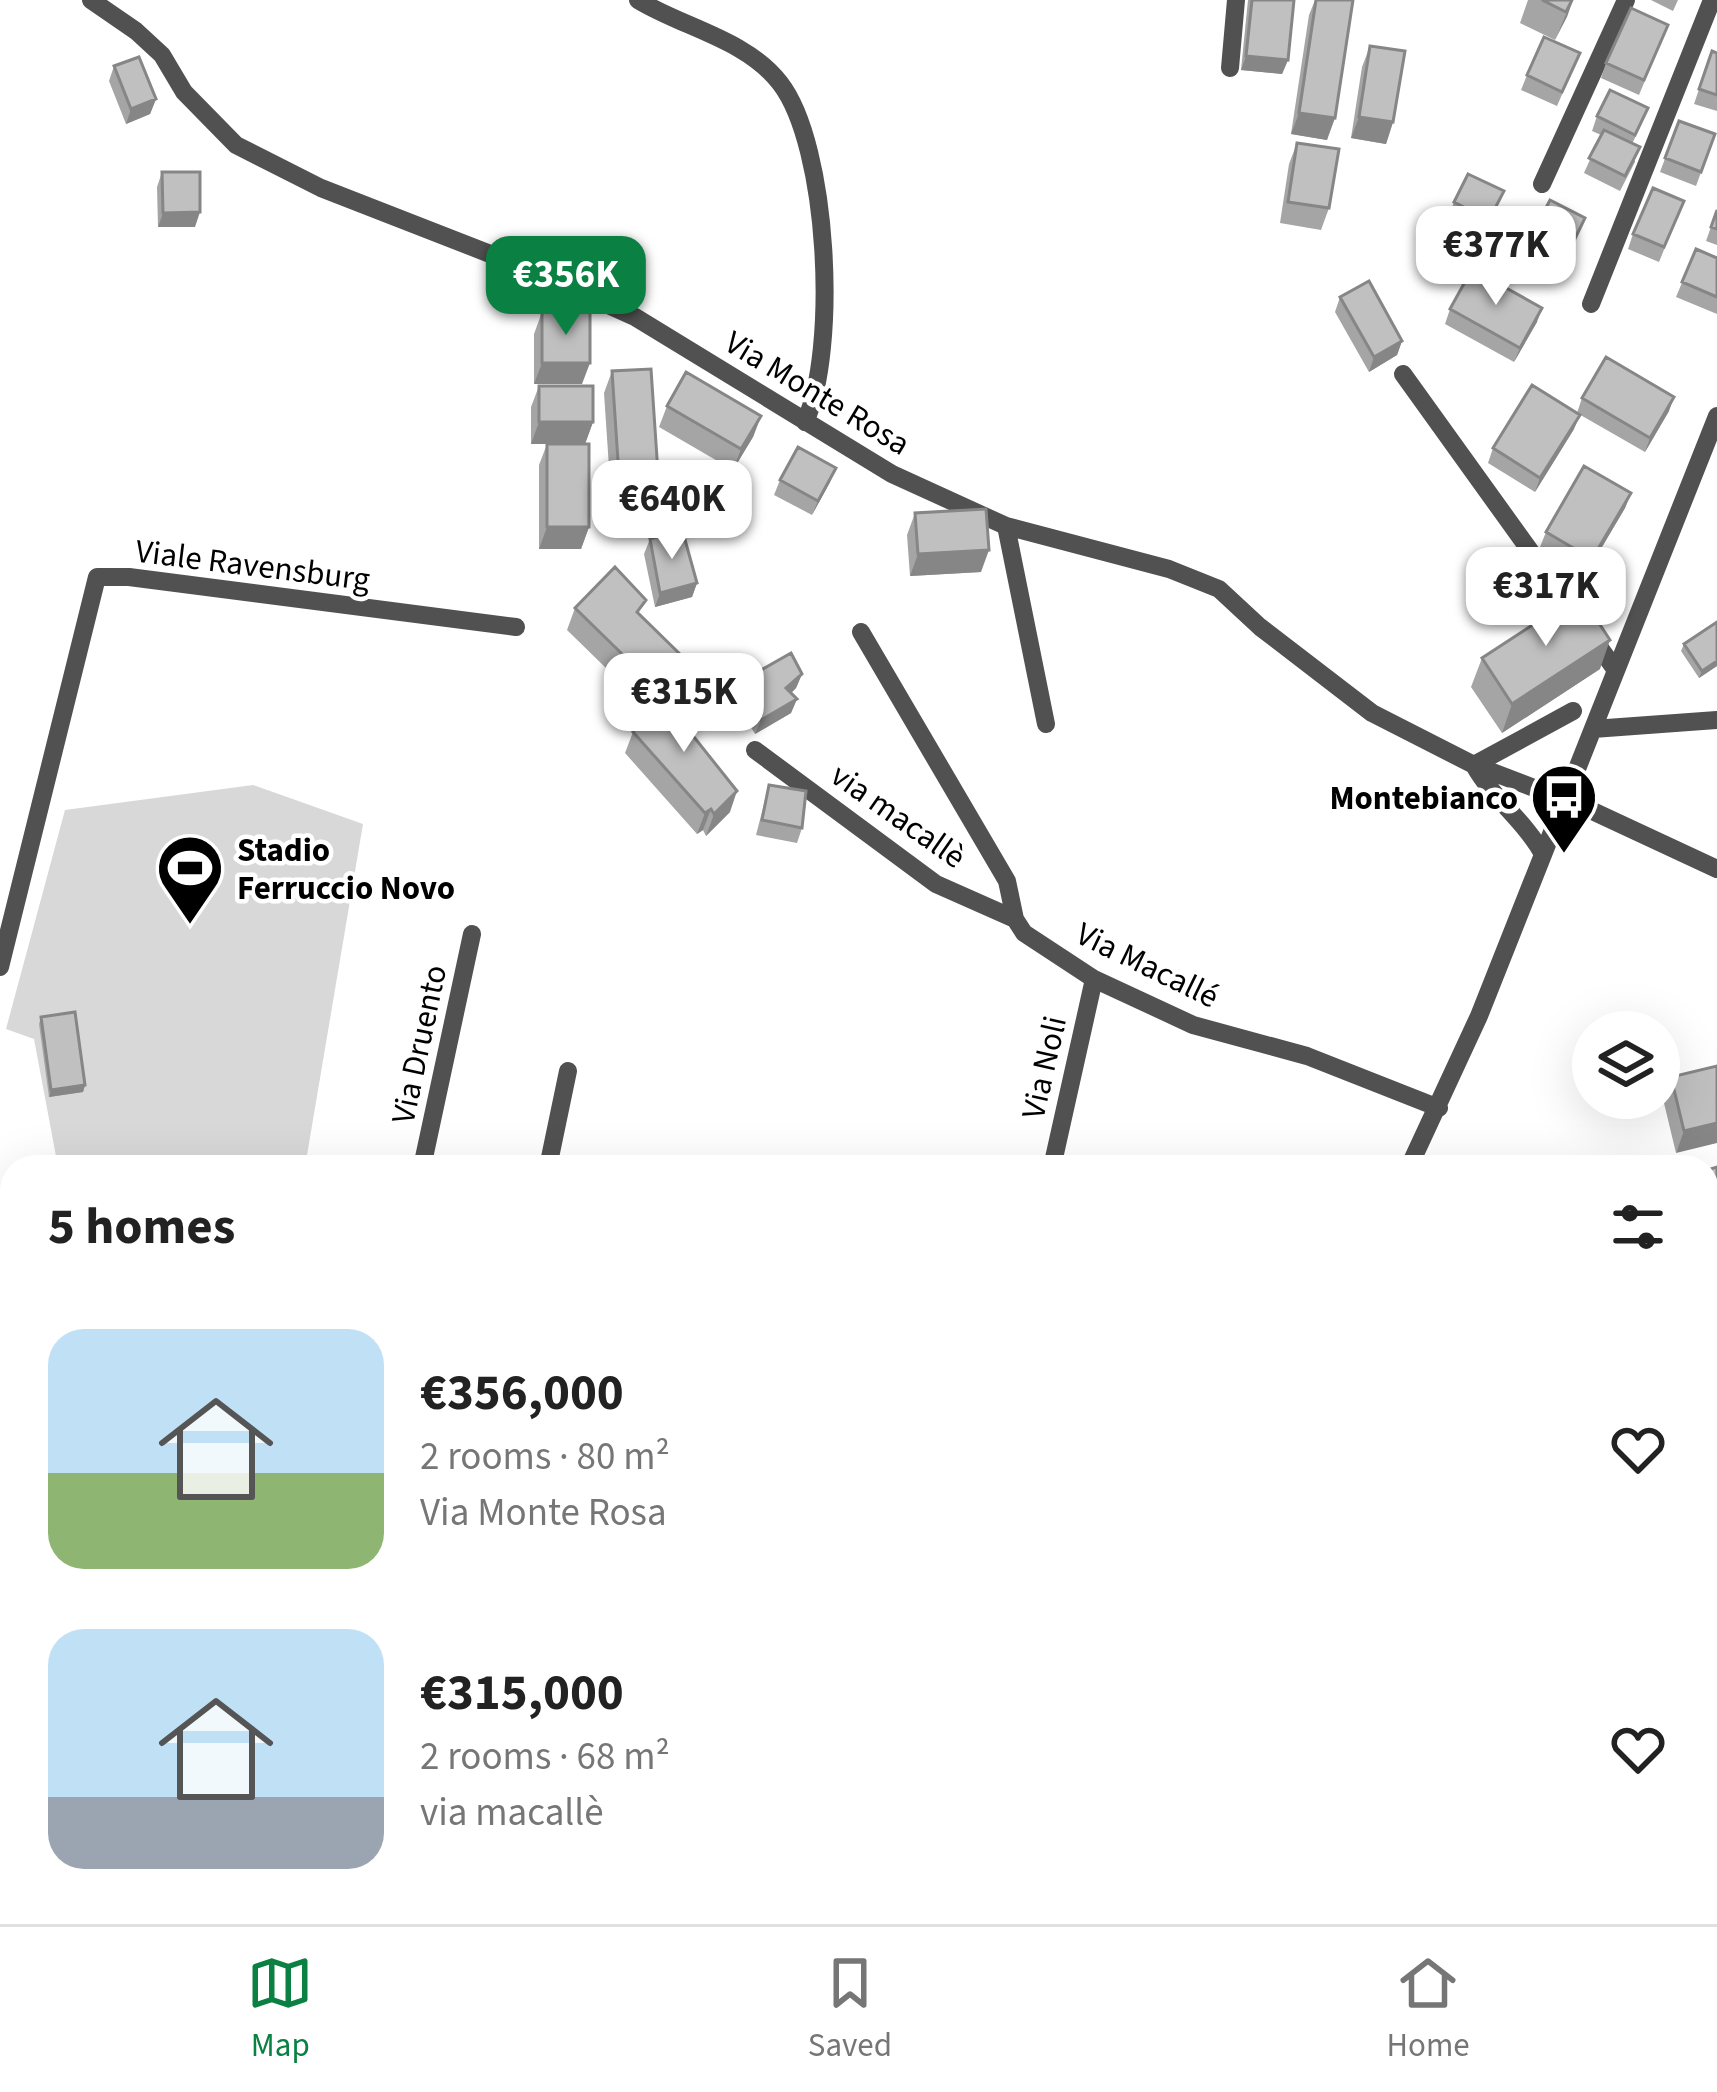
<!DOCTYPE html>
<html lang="en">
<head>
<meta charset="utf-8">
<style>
	body { margin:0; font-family:"Source Sans 3",sans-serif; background:#f2f2f2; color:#222; height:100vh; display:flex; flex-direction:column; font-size:45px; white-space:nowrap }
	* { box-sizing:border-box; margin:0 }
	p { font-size:39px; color:#767676 }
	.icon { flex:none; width:66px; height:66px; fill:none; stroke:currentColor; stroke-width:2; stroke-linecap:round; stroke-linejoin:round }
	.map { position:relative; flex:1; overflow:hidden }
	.drawer { position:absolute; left:0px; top:1155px; width:1719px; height:771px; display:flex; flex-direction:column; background:#fff; border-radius:36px 36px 0 0; box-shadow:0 12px 48px #0002 }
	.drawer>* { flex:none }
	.tools { position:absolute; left:1572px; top:1011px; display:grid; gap:24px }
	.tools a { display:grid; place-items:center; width:108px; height:108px; border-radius:50%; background:#fff; box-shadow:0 12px 48px #0002; font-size:60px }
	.price { position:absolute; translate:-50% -102px; padding:0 27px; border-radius:24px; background:#fff; color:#222; font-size:39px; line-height:78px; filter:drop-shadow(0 3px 6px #0008) }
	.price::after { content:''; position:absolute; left:50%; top:72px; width:36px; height:27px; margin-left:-18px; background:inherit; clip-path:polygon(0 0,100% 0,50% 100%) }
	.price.selected { background:#0b8043; color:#fff }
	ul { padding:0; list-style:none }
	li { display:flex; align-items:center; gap:36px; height:300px; padding:0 48px }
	li span { display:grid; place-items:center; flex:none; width:336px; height:240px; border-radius:36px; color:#555 }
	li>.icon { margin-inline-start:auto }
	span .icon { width:144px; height:144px; fill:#fffc; stroke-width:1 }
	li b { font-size:51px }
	h2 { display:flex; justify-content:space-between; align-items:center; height:144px; padding:0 48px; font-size:51px }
	.tabs { display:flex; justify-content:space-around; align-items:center; height:168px; border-top:3px solid #e0e0e0; background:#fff; font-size:33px; color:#767676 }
	.tabs a { display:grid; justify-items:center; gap:6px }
	.tabs .selected { color:#0b8043 }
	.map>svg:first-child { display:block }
	.green { fill:#d8d8d8 }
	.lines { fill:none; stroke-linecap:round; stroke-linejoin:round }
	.minor { stroke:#515151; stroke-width:18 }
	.wall { fill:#a5a5a5 }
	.shaded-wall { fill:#868686 }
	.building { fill:#c0c0c0; stroke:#868686; stroke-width:3 }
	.labels { text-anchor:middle; stroke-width:9; stroke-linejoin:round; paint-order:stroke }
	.street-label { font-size:33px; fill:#000; stroke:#fff }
	.poi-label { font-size:33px; font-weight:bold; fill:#000; stroke:#fff; text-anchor:end }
</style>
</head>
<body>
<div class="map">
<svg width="1717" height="1924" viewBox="0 0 1717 1924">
	<rect width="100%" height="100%" fill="#fff"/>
	<!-- green -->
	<path class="green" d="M253 785 363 824 305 1167H58L34 1039 6 1029 65 810Z"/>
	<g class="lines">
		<!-- minor -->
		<path class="minor" d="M91 0 136 31 162 55 184 92 236 145 321 188 526 268 635 317 892 474 1006 526 1169 569 1219 589 1260 627 1372 713 1474 765 1586 808 1717 869
			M638 0C684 28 746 39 780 83 829 146 838 351 805 422
			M1230 68 1236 0
			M1542 184 1626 0
			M1591 304 1712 0
			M1403 374 1615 669
			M1006 526 1046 724
			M861 632 1007 881 1015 919 1024 933 1094 979 1193 1025 1307 1056 1439 1108
			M1593 729 1717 720
			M755 750 936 884 1015 919
			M1474 765C1493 799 1524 820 1543 854
			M1474 765 1573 711
			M0 967 97 577H129L516 627
			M422 1167 472 934
			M548 1167 568 1071
			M1052 1167 1094 979
			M1409 1167 1479 1016 1717 416
			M0 1260 12 1265
			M1707 1328 1717 1330
			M0 1457 12 1408
			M0 1641 12 1644
			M0 1727 12 1713
			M77 1924 87 1914
			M1305 1924 1338 1914"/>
	</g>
	<!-- wall -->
	<path class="wall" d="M1248 0H1294L1288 60 1282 74 1241 70Z
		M1315 0H1353L1327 140 1291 134 1309 15Z
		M1528 0H1573L1555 40 1520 23Z
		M1651 0H1678L1673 11Z
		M1668 25 1639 95 1601 78 1606 63Z
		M1370 46 1393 122 1386 144 1351 138 1362 67Z
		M1712 51 1717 53V111L1694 104Z
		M1580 53 1557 106 1521 90 1527 75Z
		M114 66 156 99 150 114 126 124 109 81Z
		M1597 116 1642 123 1632 144 1635 162 1620 191 1584 173 1601 135 1592 131Z
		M1679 121 1715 134 1696 186 1660 172Z
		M1297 143 1329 208 1321 230 1280 223 1289 164Z
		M162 172 195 227H158L157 187Z
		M1504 191 1484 235 1448 217 1454 202Z
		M1684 201 1659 262 1628 249 1633 234Z
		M1717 210V245L1706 241Z
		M1585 218 1565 261 1530 243 1535 229Z
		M1696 249 1717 258V314L1676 297Z
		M1340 297 1402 341 1397 355 1369 372 1335 312Z
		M1450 309 1537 322 1514 362 1445 324Z
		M542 312 582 384H534V334Z
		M612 371 651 510 612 512 604 393Z
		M539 386 593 422 585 444 589 527 581 549H539V465L547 444H531V407Z
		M1582 398 1669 411 1645 452 1577 413Z
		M667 406 761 416 753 437 733 470 659 427Z
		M1574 429 1535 492 1488 463 1493 448Z
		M780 480 830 482 812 515 774 495Z
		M1631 493 1625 508 1586 574 1540 547 1546 532Z
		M915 513 981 572 910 576 907 535Z
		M650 539 697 583 692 597 655 607 644 554Z
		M575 608 687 661 680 682 671 691 689 711 684 725 730 812 706 836 703 830 697 834 625 753 633 732 660 701 650 711 567 630Z
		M1717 622V666L1699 678 1681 651 1684 644Z
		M1482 658 1600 669 1502 733 1471 687Z
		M802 674 796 688 791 693 797 699 791 713 755 734 733 697 738 683Z
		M769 785 802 828 797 843 756 835Z
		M41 1017 85 1085 83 1092 49 1097 39 1024Z
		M1717 1066 1676 1153 1663 1099 1671 1077Z
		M1717 1167V1295L1707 1254V1170Z
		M1707 1335 1717 1337V1369L1707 1367Z
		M12 1567V1613L1 1610Z
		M1707 1822 1717 1855 1710 1867 1707 1865Z
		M198 1914H250L246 1924H221Z
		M1054 1914H1100L1095 1924H1058Z"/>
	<!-- shaded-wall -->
	<path class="shaded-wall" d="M1572 0H1573L1567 17 1555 40Z
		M1246 56 1288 60 1282 74 1241 70Z
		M156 99 150 114 126 124 131 109Z
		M1299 113 1335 118 1327 140 1291 134Z
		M1359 117 1393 122 1386 144 1351 138Z
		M200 212 195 227H158L163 213Z
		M1542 308 1537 322 1514 362 1520 348Z
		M1402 341 1397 355 1369 372 1374 357Z
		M542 363H590L582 384H534Z
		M1674 397 1669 411 1645 452 1650 438Z
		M1580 415 1574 429 1535 492 1540 478Z
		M761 416 753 437 733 470 741 449Z
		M539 422H593L585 444H531Z
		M836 468 830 482 812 515 818 501Z
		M659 488 651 510 612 512 620 491Z
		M1631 493 1625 508 1586 574 1592 559Z
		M547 527H589L581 549H539Z
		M989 550 981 572 910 576 918 554Z
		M697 583 692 597 655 607 660 593Z
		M1610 640 1600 669 1502 733 1512 704Z
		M687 661 680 682 650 711 658 689Z
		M1717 661V666L1699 678 1702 671Z
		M802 674 796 688 781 703 786 688Z
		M797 699 791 713 755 734 761 720Z
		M737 791 730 812 706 836 714 814Z
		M711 809 703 830 697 834 705 813Z
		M85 1085 83 1092 49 1097 51 1090Z
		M1717 1123V1143L1676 1153 1684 1131Z
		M1717 1213V1233L1712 1221 1707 1235V1223L1710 1215Z
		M12 1671 10 1685 0 1697V1685Z
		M1717 1781V1807L1707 1810V1784Z
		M1087 1914H1100L1097 1924H1066L1067 1921Z
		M1126 1914H1153L1123 1923Z
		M1548 1914H1567L1545 1922Z"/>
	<!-- building -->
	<path class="building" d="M1252 0H1294L1288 60 1246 56Z
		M1316 0H1353L1335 118 1299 113Z
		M1542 0H1572L1566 12Z
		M1631 8 1668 25 1644 80 1606 63Z
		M1544 37 1580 53 1562 92 1527 75Z
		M1370 46 1405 51 1393 122 1359 117Z
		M1712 51 1717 53V95L1699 89Z
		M139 57 156 99 131 109 114 66Z
		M1610 90 1648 108 1635 135 1597 116Z
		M1679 121 1715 134 1701 172 1665 158Z
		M1604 130 1640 147 1625 176 1589 158Z
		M1297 143 1339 149 1329 208 1288 202Z
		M162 172H200V212L163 213Z
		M1468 174 1504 191 1489 220 1454 202Z
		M1653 188 1684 201 1664 247 1633 234Z
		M1550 200 1585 218 1571 247 1535 229Z
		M1717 210V229L1711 227Z
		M1696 249 1717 258V297L1682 282Z
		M1472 269 1542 308 1520 348 1450 309Z
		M1369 281 1402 341 1374 357 1340 297Z
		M542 312H590V363H542Z
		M1606 357 1674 397 1650 438 1582 398Z
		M651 369 659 488 620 491 612 371Z
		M686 372 761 416 741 449 667 406Z
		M1532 385 1580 415 1540 478 1493 448Z
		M539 386H593V422H539Z
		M547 444H589V527H547Z
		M798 447 836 468 818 501 780 480Z
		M1584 466 1631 493 1592 559 1546 532Z
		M986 509 989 550 918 554 915 513Z
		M682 529 697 583 660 593 650 539Z
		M615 567 646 600 637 612 687 661 658 689 575 608Z
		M1580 594 1610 640 1512 704 1482 658Z
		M1717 622V661L1702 671 1684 644Z
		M791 653 802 674 786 688 797 699 761 720 738 683Z
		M670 690 689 711 682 722 737 791 714 814 711 809 705 813 633 732Z
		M769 785 806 791 802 828 762 820Z
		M75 1012 85 1085 51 1090 41 1017Z
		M1717 1066V1123L1684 1131 1671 1077Z
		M1717 1167V1213L1710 1215 1707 1202V1170Z
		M1717 1220V1241L1712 1221Z
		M1707 1335 1717 1337V1362L1707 1360Z
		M0 1648 12 1658V1671L0 1685Z
		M1717 1735V1781L1707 1784V1745H1709L1707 1738Z
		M1707 1822 1717 1828V1849L1715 1852 1707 1848Z
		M3 1892 12 1899V1914H30L38 1921 35 1924H0V1896Z
		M751 1914H802L803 1915 793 1924H741Z
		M1064 1914H1087L1067 1921Z"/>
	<!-- icons -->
	<defs>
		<g id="bus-pin" transform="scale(3.45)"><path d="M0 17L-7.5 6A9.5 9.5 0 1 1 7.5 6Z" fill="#000" stroke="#fff"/><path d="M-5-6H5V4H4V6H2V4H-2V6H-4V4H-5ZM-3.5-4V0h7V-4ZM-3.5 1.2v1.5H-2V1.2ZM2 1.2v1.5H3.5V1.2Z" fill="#fff"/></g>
		<g id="stadium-pin" transform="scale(3.45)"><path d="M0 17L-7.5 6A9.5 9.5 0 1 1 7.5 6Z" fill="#000" stroke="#fff"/><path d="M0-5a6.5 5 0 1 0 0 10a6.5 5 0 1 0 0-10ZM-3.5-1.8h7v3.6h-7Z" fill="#fff"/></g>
	</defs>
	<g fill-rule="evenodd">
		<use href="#bus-pin" x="1564" y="797"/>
		<use href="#stadium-pin" x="190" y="868"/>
	</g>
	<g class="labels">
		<!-- street labels -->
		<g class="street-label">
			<text transform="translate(818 392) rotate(31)" y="12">Via Monte Rosa</text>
			<text transform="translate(253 564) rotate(7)" y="12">Viale Ravensburg</text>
			<text transform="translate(899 815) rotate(35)" y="12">via macallè</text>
			<text transform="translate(1148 964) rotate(26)" y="12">Via Macallé</text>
			<text transform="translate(418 1044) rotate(-78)" y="12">Via Druento</text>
			<text transform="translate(1043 1067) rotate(-77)" y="12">Via Noli</text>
		</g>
		<!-- poi labels -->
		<g class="poi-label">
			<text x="1518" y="809">Montebianco</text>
			<text x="237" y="861" text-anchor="start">Stadio<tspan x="237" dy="38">Ferruccio Novo</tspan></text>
		</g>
	</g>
</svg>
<div class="tools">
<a><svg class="icon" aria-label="layers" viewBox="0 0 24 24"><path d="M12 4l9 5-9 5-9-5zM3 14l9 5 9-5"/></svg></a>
</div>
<b class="price" style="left:1496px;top:308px">€377K</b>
<b class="price selected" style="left:566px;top:338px">€356K</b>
<b class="price" style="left:672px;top:562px">€640K</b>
<b class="price" style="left:1546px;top:649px">€317K</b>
<b class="price" style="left:684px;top:755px">€315K</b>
<section class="drawer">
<h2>5 homes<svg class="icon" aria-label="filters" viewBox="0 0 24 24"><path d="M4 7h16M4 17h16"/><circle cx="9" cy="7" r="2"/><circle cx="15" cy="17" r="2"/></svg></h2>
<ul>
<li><span style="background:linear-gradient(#bfe0f5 60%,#8fb573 0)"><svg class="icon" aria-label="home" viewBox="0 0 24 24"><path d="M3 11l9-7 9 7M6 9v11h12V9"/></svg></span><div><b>€356,000</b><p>2 rooms · 80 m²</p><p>Via Monte Rosa</p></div><svg class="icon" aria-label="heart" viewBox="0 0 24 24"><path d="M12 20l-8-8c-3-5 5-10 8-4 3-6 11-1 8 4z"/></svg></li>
<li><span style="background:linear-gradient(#bfe0f5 70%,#9aa5b1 0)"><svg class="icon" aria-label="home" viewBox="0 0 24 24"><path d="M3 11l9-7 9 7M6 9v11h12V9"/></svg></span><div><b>€315,000</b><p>2 rooms · 68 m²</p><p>via macallè</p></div><svg class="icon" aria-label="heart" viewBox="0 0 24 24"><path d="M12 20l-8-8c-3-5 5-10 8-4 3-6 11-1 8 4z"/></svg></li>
</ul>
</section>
</div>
<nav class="tabs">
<a class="selected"><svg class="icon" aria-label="map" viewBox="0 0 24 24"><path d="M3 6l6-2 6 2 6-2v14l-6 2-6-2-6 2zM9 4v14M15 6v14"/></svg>Map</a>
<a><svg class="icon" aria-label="saved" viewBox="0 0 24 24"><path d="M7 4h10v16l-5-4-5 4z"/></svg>Saved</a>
<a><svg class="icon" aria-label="home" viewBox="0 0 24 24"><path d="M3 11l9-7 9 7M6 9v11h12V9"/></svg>Home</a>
</nav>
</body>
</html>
